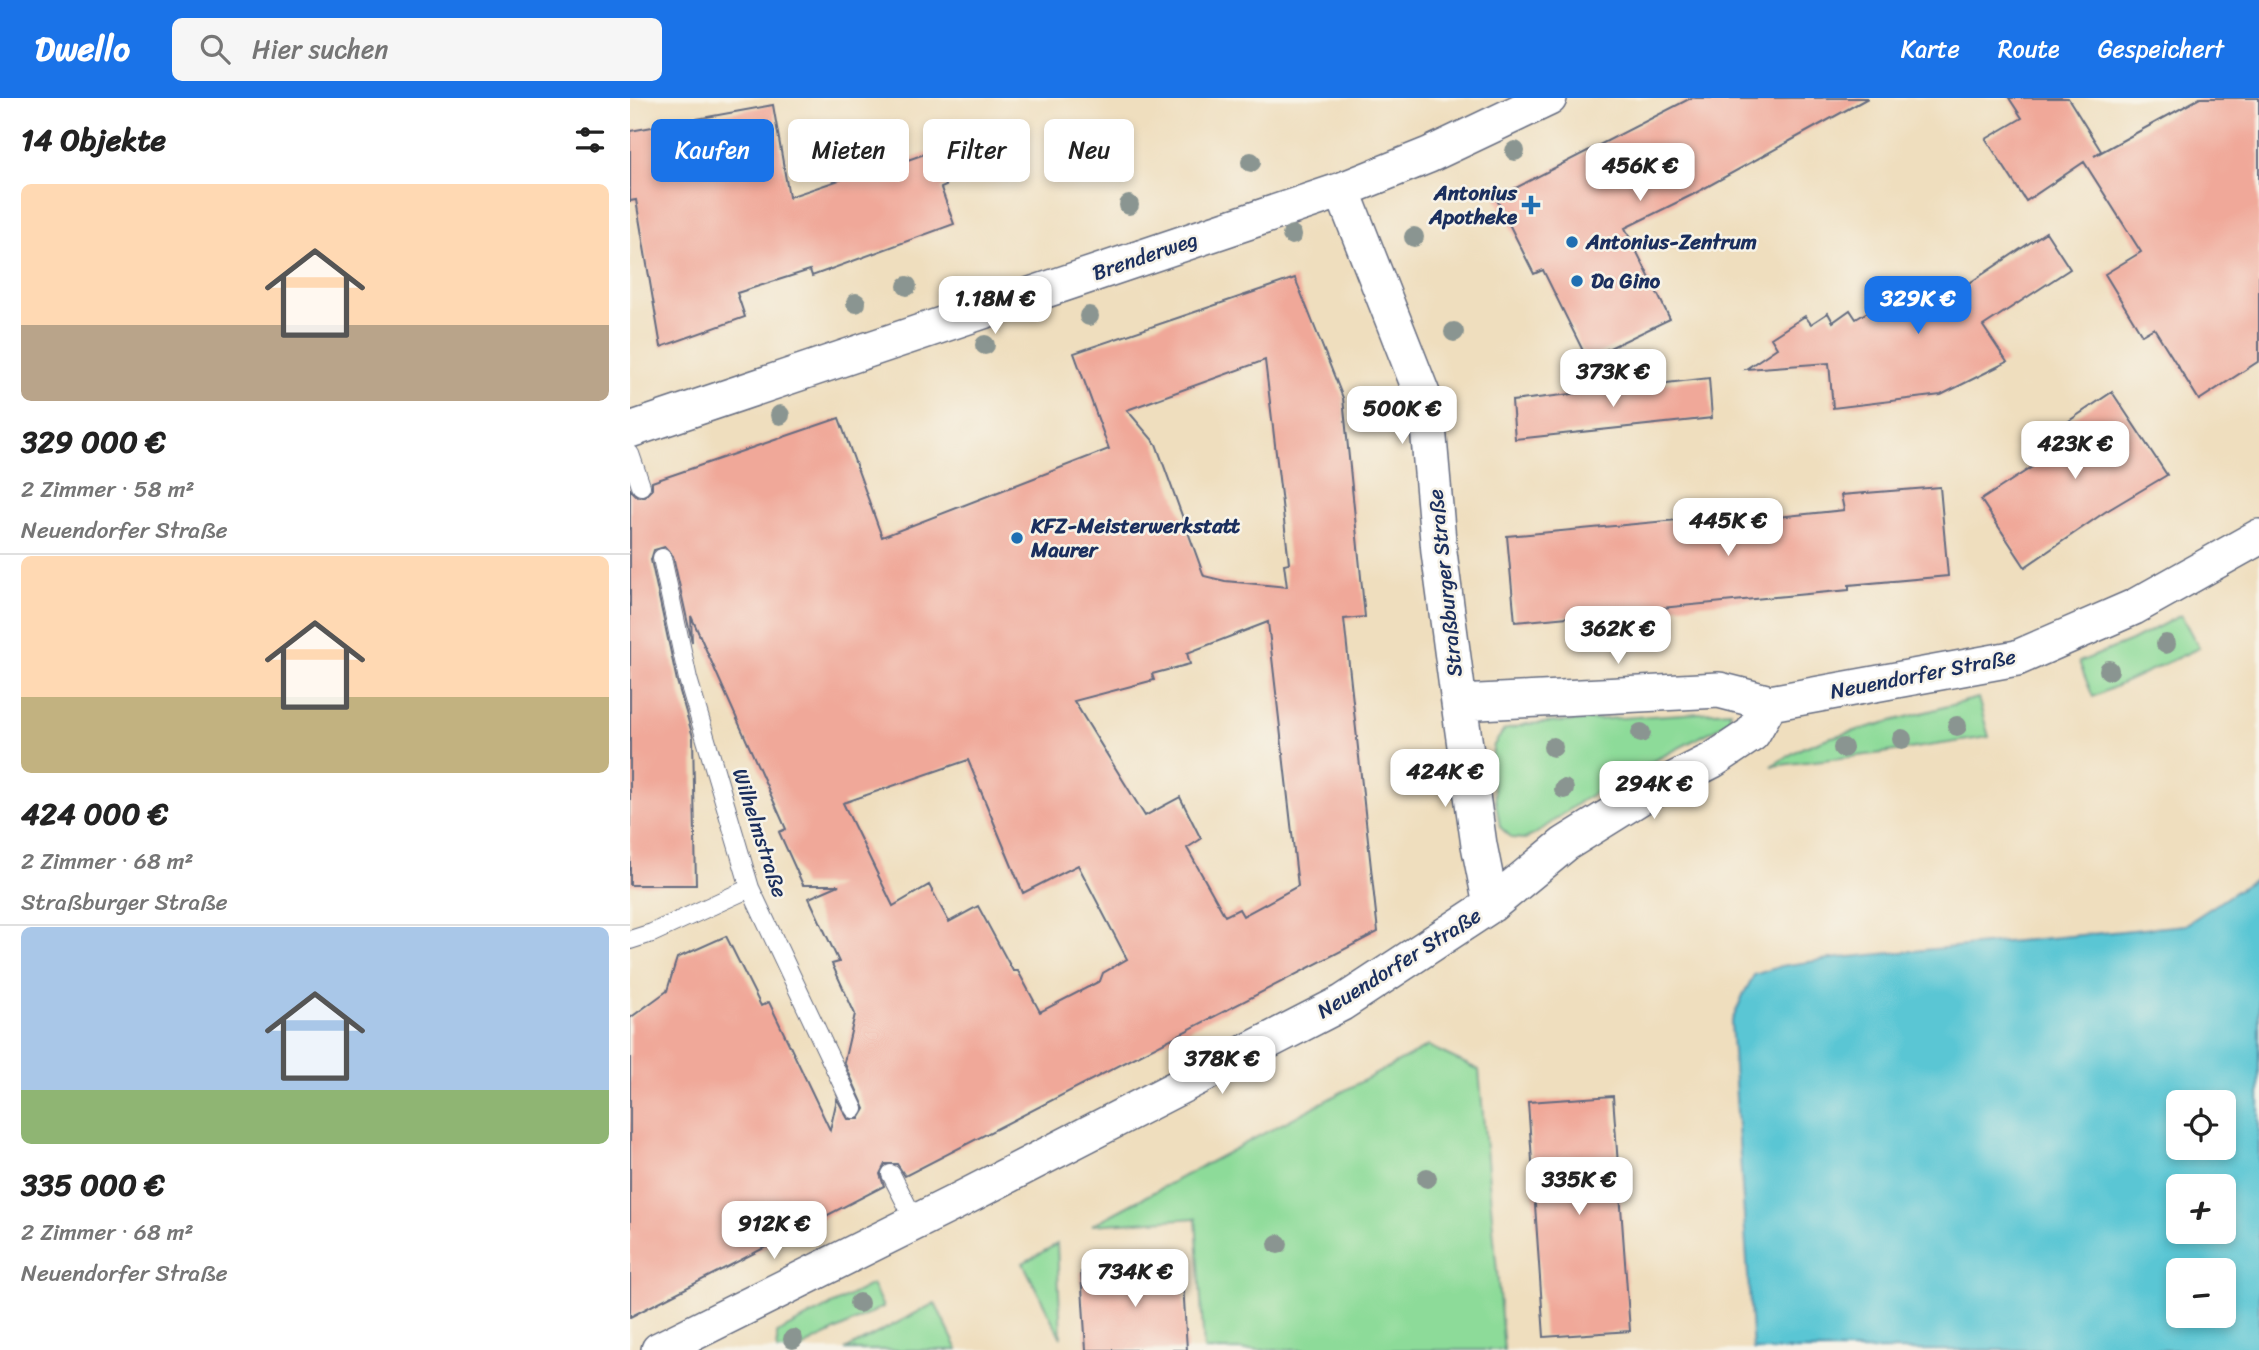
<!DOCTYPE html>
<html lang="de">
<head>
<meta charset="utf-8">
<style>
	body { margin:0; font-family:Sriracha,sans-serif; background:#f6f6f6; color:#222; height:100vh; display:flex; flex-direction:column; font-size:26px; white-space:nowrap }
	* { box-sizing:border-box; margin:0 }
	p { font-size:23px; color:#767676 }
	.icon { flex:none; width:38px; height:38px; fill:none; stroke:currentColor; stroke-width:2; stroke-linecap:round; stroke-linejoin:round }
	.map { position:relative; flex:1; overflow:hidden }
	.details { display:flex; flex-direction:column; background:#fff; width:630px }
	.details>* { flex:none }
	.banner { position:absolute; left:21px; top:21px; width:665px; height:63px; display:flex; gap:14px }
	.fabs { position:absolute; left:1536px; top:992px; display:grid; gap:14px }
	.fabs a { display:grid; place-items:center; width:70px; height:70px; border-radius:10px; background:#fff; box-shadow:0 4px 10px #0003; font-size:35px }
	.price { position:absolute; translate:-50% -60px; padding:0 16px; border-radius:14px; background:#fff; color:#222; font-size:23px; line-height:46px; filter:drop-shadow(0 2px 4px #0008) }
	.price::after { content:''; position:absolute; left:50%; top:42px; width:21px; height:16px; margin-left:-10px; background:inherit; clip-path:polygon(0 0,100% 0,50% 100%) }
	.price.selected { background:#1a73e8; color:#fff }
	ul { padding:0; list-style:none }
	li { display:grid; align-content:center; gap:14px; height:371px; padding:0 21px }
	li+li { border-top:2px solid #e0e0e0 }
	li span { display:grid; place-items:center; height:217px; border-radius:10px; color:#555 }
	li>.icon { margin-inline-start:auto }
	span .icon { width:126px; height:126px; fill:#fffc; stroke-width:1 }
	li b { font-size:30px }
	h2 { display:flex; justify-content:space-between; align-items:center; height:84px; padding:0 21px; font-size:30px }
	.tag { padding:0 24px; border-radius:10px; background:#fff; box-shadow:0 4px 10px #0003; font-size:24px; line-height:63px }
	.tag.selected { background:#1a73e8; color:#fff }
	header { display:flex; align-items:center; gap:42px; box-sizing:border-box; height:98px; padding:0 35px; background:#1a73e8; color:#fff }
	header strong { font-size:33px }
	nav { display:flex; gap:38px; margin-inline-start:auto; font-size:24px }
	.search { width:490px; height:63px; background:#f6f6f6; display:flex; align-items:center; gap:18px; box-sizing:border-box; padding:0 24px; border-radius:10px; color:#767676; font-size:26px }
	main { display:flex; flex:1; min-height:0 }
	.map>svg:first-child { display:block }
	.green { fill:#8ddb99; stroke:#54857c; stroke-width:2 }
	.water { fill:#5ac6d4; stroke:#3a7a99; stroke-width:2; fill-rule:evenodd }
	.building { fill:#f0a899; fill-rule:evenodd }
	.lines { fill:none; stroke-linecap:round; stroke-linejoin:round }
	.service-casing { stroke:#656c80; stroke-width:20 }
	.minor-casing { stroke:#656c80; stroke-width:38 }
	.service { stroke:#fff; stroke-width:18 }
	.minor { stroke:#fff; stroke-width:35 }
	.tree { fill:#8a9591 }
	.poi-dot { fill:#1f6fb2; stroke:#f7f3e8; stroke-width:2.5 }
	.labels { text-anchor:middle; stroke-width:5; stroke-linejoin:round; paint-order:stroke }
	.poi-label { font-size:21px; font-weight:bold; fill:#1b2f5e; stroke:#f7f3e8; text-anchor:start }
	.street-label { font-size:21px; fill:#1b2f5e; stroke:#f7f3e8 }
</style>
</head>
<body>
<header>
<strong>Dwello</strong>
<div class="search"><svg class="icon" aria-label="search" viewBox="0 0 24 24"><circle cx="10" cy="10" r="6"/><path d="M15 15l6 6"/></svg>Hier suchen</div>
<nav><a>Karte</a><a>Route</a><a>Gespeichert</a></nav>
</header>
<main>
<section class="details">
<h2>14 Objekte<svg class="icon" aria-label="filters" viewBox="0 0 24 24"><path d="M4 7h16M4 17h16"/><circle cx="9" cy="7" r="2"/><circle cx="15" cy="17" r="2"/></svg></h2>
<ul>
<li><span style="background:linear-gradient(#ffd9b3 65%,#b9a48a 0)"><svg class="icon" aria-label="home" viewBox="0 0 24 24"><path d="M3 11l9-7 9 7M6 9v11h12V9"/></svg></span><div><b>329 000 €</b><p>2 Zimmer · 58 m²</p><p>Neuendorfer Straße</p></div></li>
<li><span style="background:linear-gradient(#ffd9b3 65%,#c2b280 0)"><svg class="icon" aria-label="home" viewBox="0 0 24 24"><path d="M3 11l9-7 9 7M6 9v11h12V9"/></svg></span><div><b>424 000 €</b><p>2 Zimmer · 68 m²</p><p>Straßburger Straße</p></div></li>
<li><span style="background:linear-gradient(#a9c7e8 75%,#8fb573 0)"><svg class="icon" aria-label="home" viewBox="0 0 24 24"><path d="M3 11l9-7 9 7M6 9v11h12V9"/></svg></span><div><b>335 000 €</b><p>2 Zimmer · 68 m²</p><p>Neuendorfer Straße</p></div></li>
</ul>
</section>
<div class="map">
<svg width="1629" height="1252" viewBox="0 0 1629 1252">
	<rect width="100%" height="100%" fill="#f7f3e8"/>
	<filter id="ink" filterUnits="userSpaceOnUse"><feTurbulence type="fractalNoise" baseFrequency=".0143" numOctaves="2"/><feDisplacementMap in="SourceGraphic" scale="14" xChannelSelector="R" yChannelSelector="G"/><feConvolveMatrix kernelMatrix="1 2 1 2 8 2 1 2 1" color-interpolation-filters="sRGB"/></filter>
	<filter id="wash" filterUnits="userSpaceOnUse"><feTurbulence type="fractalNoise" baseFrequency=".00686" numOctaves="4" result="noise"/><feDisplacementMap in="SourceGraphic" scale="28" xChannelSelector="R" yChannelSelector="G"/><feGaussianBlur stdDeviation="1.57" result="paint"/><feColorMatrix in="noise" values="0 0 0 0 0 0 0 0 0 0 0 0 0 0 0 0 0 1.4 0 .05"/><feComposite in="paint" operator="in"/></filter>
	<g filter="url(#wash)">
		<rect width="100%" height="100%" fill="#efdebe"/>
		<!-- green -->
		<path class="green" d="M1551 517 1569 550 1463 599 1449 564 1501 543Z
			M1348 600 1359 639 1245 656 1141 668 1172 650 1198 640Z
			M1100 613V621L1090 629 988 681 951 703 904 737 895 741 882 740 870 729 860 668 864 647 874 632 897 626Z
			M798 948 849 972 874 1252H574L566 1120 462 1127Z
			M427 1146 431 1240 393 1165Z
			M242 1186 253 1209 167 1252H147V1235Z
			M305 1205 328 1252H215Z"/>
		<!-- water -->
		<path class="water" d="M1629 778V1252H1123L1101 925 1113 897 1124 877 1151 868 1199 861 1555 827ZM1549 1004H1594V1050H1549ZM1549 1088H1594V1134H1549ZM1549 1172H1594V1218H1549Z"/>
		<g id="blocks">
			<!-- building -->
			<path class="building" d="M1061 0H1238L1062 97 995 130 1040 221 957 261 913 172 904 176 866 100Z
				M1379 0H1438L1471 53 1464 58 1570 0H1629V263L1569 302 1524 230 1512 237 1475 176 1511 154 1454 64 1396 103 1356 41 1392 20Z
				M143 7 159 99 257 66 258 69 303 53 316 88 311 90 324 126 182 178 180 172 107 195 115 219 31 249 6 102 0 103V33Z
				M1416 134 1440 171 1353 228 1377 264 1311 297 1203 310 1199 265 1116 271 1147 250 1141 240 1175 218 1181 226 1198 215 1203 224 1220 212 1226 221 1244 210 1250 219 1268 207 1273 215 1290 205 1296 214Z
				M665 180 713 300 735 519 714 521 748 834 275 1078 267 1066H255L250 1076 254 1088 0 1219V920L37 893 47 860 96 838 131 908 139 904 200 1032 207 1001 218 1021H229L235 1011 214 964 225 916 202 866 209 864 179 800 209 787H173L149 734 156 731 61 518 62 544 43 458 35 449 24 452 21 462 47 583 63 639 66 787H0V391L8 399 15 398 22 391V384L209 320 252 439 479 351 444 255ZM635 262 659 465 654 466 657 489 595 483 574 478 526 346 497 312ZM638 524 668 788 613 818 609 811 595 818 557 750 571 741 550 699 515 718 444 603 524 582 522 576 560 566 557 555ZM338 662 393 795 448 767 497 861 473 875 470 883 410 914 388 873H383L348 808 319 824 299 787 263 808 213 705Z
				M1079 280 1082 320 885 341 882 303Z
				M1482 294 1537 377 1475 414 1395 469 1351 402 1433 349 1424 333Z
				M1310 389 1318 478 1219 487V492L885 524 877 438 1068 420 1069 427 1214 412 1211 397Z
				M983 998 1000 1233 914 1239 898 1004Z
				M552 1168 557 1252H456L451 1174Z"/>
		</g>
	</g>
	<g filter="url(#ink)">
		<use href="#blocks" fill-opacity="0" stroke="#656c80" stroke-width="2"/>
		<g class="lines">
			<!-- service casing -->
			<g class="service-casing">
				<path id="service" d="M0 356 11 388
					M32 460 58 581 120 790 224 1011
					M0 842 22 835 120 790
					M261 1076 285 1123"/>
			</g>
			<!-- minor casing -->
			<g class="minor-casing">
				<path id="minor" d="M712 92 796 306 809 454 829 605 849 747 861 807
					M0 332 712 92 799 57 919 0
					M829 605 1089 592 1140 605 1387 560 1504 509 1629 439
					M29 1252 324 1105 712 905 861 807 935 746 1012 698 1083 662 1122 636 1140 605"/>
			</g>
			<!-- service -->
			<use href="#service" class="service"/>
			<!-- minor -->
			<use href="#minor" class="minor"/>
		</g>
		<!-- trees -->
		<g class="tree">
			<circle cx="885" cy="53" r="10"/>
			<circle cx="621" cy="64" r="10"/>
			<circle cx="499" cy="107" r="10"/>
			<circle cx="662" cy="137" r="10"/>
			<circle cx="784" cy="139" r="10"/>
			<circle cx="277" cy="188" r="10"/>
			<circle cx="226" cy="205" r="10"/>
			<circle cx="459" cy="218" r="10"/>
			<circle cx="824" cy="234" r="10"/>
			<circle cx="355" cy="247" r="10"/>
			<circle cx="150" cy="317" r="10"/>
			<circle cx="1536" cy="546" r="10"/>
			<circle cx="1479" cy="572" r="10"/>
			<circle cx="1327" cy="628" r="10"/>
			<circle cx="1011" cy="635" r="10"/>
			<circle cx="1272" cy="641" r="10"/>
			<circle cx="923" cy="649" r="10"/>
			<circle cx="1213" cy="650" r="10"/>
			<circle cx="934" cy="691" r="10"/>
			<circle cx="797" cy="1080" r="10"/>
			<circle cx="648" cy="1146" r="10"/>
			<circle cx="229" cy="1205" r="10"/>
			<circle cx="163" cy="1241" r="10"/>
		</g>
	</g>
	<!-- markers -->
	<g class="poi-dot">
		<path d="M897.5 96.5h7v7h7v7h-7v7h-7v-7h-7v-7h7z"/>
		<circle cx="942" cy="144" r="7"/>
		<circle cx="947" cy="183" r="7"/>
		<circle cx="387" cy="440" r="7"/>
	</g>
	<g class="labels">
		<!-- poi labels -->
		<g class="poi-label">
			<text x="887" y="102" text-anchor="end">Antonius<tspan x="887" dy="24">Apotheke</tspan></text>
			<text x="956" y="151">Antonius-Zentrum</text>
			<text x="961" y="190">Da Gino</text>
			<text x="401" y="435">KFZ-Meisterwerkstatt<tspan x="401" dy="24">Maurer</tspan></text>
		</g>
		<!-- street labels -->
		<g class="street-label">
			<text transform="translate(515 158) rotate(-19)" y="7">Brenderweg</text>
			<text transform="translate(815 485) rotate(-96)" y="7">Straßburger Straße</text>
			<text transform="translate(1293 576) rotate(-11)" y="7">Neuendorfer Straße</text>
			<text transform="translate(130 735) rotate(72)" y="7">Wilhelmstraße</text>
			<text transform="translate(769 865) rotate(-32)" y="7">Neuendorfer Straße</text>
		</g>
	</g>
</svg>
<div class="fabs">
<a><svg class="icon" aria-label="locate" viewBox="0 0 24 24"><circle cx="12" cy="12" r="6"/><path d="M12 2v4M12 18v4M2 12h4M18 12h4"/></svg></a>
<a>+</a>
<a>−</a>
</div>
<b class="price" style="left:1010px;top:105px">456K €</b>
<b class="price" style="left:365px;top:238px">1.18M €</b>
<b class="price selected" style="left:1288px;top:238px">329K €</b>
<b class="price" style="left:983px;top:311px">373K €</b>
<b class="price" style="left:772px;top:348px">500K €</b>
<b class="price" style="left:1445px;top:383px">423K €</b>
<b class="price" style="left:1098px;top:460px">445K €</b>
<b class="price" style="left:988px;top:568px">362K €</b>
<b class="price" style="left:815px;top:711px">424K €</b>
<b class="price" style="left:1024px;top:723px">294K €</b>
<b class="price" style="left:592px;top:998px">378K €</b>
<b class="price" style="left:949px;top:1119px">335K €</b>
<b class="price" style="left:144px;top:1163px">912K €</b>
<b class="price" style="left:505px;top:1211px">734K €</b>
<div class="banner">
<a class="tag selected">Kaufen</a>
<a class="tag">Mieten</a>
<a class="tag">Filter</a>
<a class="tag">Neu</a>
</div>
</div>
</main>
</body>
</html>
